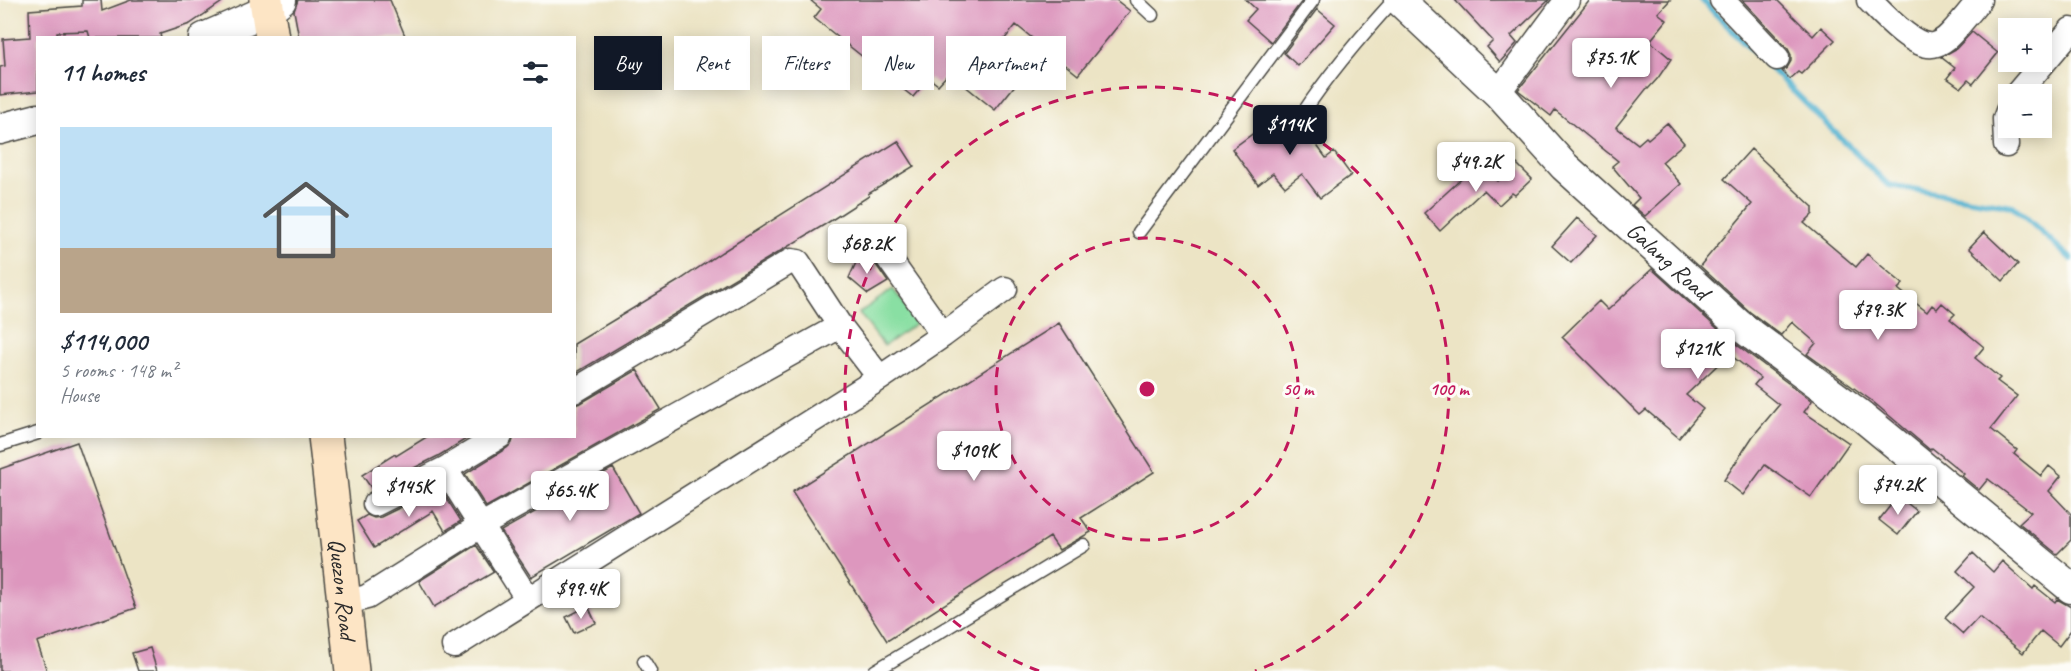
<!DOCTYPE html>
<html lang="en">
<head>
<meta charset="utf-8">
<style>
	body { margin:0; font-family:Caveat,sans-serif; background:#f6f6f7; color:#1f2937; height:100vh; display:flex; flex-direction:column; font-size:22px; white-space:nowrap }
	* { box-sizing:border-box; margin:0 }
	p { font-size:20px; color:#747a83 }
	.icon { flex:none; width:33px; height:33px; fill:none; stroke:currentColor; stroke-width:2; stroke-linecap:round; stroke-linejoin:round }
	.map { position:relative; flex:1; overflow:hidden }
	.side { position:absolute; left:36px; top:36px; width:540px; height:402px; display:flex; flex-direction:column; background:#fff; border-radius:0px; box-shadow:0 3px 15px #0003 }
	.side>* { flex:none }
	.hud { position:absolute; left:594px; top:36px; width:570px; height:54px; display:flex; gap:12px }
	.tools { position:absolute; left:1998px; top:18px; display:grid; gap:12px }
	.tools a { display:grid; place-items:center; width:54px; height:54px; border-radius:0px; background:#fff; box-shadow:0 3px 15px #0003; font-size:30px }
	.price { position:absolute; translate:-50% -51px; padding:0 14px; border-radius:6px; background:#fff; color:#222; font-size:20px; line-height:39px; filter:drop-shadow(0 2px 3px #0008) }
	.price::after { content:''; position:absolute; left:50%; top:36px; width:18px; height:14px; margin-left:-9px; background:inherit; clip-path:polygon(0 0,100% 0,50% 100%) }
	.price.selected { background:#111827; color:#fff }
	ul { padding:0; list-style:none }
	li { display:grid; align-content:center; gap:12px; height:318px; padding:0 24px }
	li span { display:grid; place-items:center; height:186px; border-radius:0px; color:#555 }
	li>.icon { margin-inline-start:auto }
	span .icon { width:108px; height:108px; fill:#fffc; stroke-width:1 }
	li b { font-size:26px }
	h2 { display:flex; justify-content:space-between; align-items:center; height:72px; padding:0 24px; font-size:26px }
	.pill { padding:0 21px; border-radius:0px; background:#fff; box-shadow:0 3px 15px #0003; font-size:21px; line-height:54px }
	.pill.selected { background:#111827; color:#fff }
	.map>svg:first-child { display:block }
	.green { fill:#89dfa3; stroke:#5a8567; stroke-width:1.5 }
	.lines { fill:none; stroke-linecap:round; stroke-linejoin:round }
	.stream { stroke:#50b1cf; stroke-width:6 }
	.building { fill:#dd97be }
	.service-casing { stroke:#484742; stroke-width:15 }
	.minor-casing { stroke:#484742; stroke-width:27 }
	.tertiary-casing { stroke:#484742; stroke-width:33 }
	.secondary-casing { stroke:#484742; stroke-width:36 }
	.service { stroke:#fff; stroke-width:12 }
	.minor { stroke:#fff; stroke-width:24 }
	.tertiary { stroke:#fff; stroke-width:30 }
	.secondary { stroke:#fde5c5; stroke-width:33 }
	.ring { fill:none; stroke:#c2185b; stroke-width:3; stroke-dasharray:10 8 }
	.labels { text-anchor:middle; stroke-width:6; stroke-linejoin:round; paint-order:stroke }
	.street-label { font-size:24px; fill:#2b2b2b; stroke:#fdfcf7 }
	.centre { fill:#c2185b; stroke:#fdfcf7; stroke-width:3 }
	.ring-label { font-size:18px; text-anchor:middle; font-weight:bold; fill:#c2185b; stroke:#fdfcf7; stroke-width:6; stroke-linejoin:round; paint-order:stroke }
</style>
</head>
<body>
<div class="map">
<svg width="2071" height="671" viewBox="0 0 2071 671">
	<rect width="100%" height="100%" fill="#fdfcf7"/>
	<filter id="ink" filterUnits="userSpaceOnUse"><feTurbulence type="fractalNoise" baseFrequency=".0167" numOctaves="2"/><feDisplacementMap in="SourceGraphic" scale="12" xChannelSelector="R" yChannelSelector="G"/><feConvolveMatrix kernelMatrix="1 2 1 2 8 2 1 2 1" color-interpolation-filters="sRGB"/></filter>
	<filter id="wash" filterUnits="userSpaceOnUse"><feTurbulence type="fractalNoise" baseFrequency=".008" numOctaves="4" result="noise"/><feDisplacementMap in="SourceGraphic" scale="24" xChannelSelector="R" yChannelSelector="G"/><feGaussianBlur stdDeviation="1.35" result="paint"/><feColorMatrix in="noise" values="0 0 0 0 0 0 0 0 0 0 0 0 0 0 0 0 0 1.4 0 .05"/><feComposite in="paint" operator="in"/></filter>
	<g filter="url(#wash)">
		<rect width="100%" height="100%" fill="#ece4c5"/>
		<!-- green -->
		<path class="green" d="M893 289 918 322 884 346 859 313Z"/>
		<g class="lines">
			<!-- stream -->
			<path class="stream" d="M1702 0 1888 185 2013 206 2071 259"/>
		</g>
		<g id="blocks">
			<!-- building -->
			<path class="building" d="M82 0H101L102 11 131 0H225L190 24 160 34 161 38H90L88 31 57 32V38H38V91L0 95V67L5 66 3 39 30 37 29 10 82 6Z
				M298 0H390L406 38H299L294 11Z
				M810 0H1116L1130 11 1078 75 1016 25 991 56 1020 79 995 110 949 73 938 85 929 78 913 97 814 18 821 9Z
				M1246 0H1303L1271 42 1246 20 1256 9Z
				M1455 0H1549L1511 36 1517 43 1500 62 1487 47 1493 41Z
				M1590 0H1670L1658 13 1667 20 1650 41 1671 59 1658 78 1648 89 1647 88 1616 127 1638 144 1646 137 1648 139 1667 123 1684 143 1662 162 1681 184 1645 216 1632 205 1639 198 1612 166 1618 161 1555 110 1551 116 1518 90Z
				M1742 0H1777L1813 36 1821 27 1835 40 1801 74 1798 72 1790 79 1782 71 1787 68 1791 61V55L1788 49Z
				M1317 9 1335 24 1298 66 1284 53Z
				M1972 32 1998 53 1973 84 1968 80 1961 88 1947 78 1955 68 1941 57 1956 49Z
				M1289 107 1326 158 1334 152 1351 175 1320 198 1302 174 1285 187 1273 173 1258 185 1232 149Z
				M898 141 914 166 868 194 869 196 824 225 574 374V344L680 280 722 252Z
				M1751 149 1813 207V214L1804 223 1856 267 1867 254 1903 284 1898 289 1927 312 1932 305 1937 309 1942 303 1955 314 1950 319 1984 347 1975 358 2000 378 1997 381 2017 396 1991 429 2017 450 2014 454 2041 476 2049 466 2061 476 2049 491 2071 514V540L2057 554 2019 523 2031 512 1988 479 1979 490 1962 476 1964 474 1932 448 1930 450 1872 401 1807 354 1816 343 1792 322 1781 335 1750 312 1700 266 1752 204 1724 179Z
				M1479 163 1498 181 1517 164 1532 179 1515 195 1512 193 1499 205 1484 190 1440 231 1424 213Z
				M1577 218 1597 235 1571 263 1552 246Z
				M1984 232 2018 264 2003 281 1969 248Z
				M859 256H870L888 282 868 294 849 278Z
				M1652 269 1729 339 1812 401 1804 412 1849 443 1811 497 1765 465 1743 495 1724 480 1753 436 1779 405 1754 385 1760 378 1729 354 1686 395 1703 409 1679 438 1646 410 1640 415 1562 337 1599 301 1608 310Z
				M1059 323 1154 472 1081 518 1091 532 1059 550 1050 537 887 641 792 492Z
				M637 370 661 409 486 507 465 474 507 448 512 443 514 436H574V405L581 403Z
				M428 436H471L438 456 372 489 362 475 395 454 396 456Z
				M77 442 136 608 37 642 47 671H0V469Z
				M613 468 639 513 531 577 501 531Z
				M440 488 461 521 445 531 433 511 374 548 357 521 367 515 374 518 381 517Z
				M1898 496 1917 511 1898 535 1879 520Z
				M476 545 494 572 434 607 419 581Z
				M1973 553 1993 572 2002 561 2033 589 2035 586 2055 602 2057 599 2071 607V630L2059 646 2041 631 2023 653 1979 617 1963 634 1945 618 1974 587 1957 571Z
				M588 606 596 623 574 633 566 617Z
				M150 648 157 671H138L132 653Z"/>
		</g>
	</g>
	<g filter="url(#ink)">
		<use href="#blocks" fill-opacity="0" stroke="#484742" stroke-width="1.5"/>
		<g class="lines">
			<!-- service casing -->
			<g class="service-casing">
				<path id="service" d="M1136 0 1152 15
					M1303 113C1330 72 1361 36 1394 0
					M1139 232 1313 0
					M0 445 38 433
					M644 661 650 671
					M875 671 1084 545"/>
			</g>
			<!-- minor casing -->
			<g class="minor-casing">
				<path id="minor" d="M1722 0 1777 58
					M1869 0C1882 13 1913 48 1933 45 1944 43 1951 34 1958 26 1965 17 1973 9 1979 0
					M1498 93 1567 0
					M2017 94 2071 30
					M2006 145 2005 119 2008 111
					M874 238 943 335
					M574 391 791 261 798 262 840 326 880 378
					M445 469 527 598
					M375 504 445 469 500 436
					M344 603 367 597 480 526 840 326
					M454 646 880 378 943 335 1005 289"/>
			</g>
			<!-- tertiary casing -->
			<g class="tertiary-casing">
				<g id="tertiary">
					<path id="s1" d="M1399 0 1498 93 1564 166 1739 325 1859 414 2071 588"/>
					<path d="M204 38 268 10 281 0"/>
					<path d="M0 129 38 119"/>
				</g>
			</g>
			<!-- secondary casing -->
			<g class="secondary-casing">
				<g id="secondary">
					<path d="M266 0 272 38"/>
					<path id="s2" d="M325 436 352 671"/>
				</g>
			</g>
			<!-- service -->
			<use href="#service" class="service"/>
			<!-- minor -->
			<use href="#minor" class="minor"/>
			<!-- tertiary -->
			<use href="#tertiary" class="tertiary"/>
			<!-- secondary -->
			<use href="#secondary" class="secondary"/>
		</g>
	</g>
	<!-- distance rings -->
	<g class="ring">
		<circle cx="1147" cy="389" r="151"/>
		<path d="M1039 671A302 302 0 1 1 1255 671"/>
	</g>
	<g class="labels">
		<!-- street labels -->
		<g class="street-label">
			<text dy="8" stroke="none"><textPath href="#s1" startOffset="375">Galang Road</textPath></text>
			<text dy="8" stroke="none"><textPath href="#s2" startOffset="154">Quezon Road</textPath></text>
		</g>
	</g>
	<circle cx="1147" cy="389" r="9" class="centre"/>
	<g class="ring-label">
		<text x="1298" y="395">50 m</text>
		<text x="1449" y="395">100 m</text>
	</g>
</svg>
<div class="tools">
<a>+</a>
<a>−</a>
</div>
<b class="price" style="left:1611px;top:89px">$75.1K</b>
<b class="price selected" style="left:1290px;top:156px">$114K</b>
<b class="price" style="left:1476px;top:193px">$49.2K</b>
<b class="price" style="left:867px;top:275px">$68.2K</b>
<b class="price" style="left:1878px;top:341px">$79.3K</b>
<b class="price" style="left:1698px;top:380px">$121K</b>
<b class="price" style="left:974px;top:482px">$109K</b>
<b class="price" style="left:1898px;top:516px">$74.2K</b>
<b class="price" style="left:409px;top:518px">$145K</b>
<b class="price" style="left:570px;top:522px">$65.4K</b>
<b class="price" style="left:581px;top:620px">$99.4K</b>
<div class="hud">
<a class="pill selected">Buy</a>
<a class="pill">Rent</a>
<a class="pill">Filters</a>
<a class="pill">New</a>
<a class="pill">Apartment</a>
</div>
<section class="side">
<h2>11 homes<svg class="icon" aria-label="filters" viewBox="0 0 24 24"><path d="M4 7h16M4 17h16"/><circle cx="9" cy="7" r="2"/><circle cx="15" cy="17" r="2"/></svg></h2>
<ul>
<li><span style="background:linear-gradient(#bfe0f5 65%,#b9a48a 0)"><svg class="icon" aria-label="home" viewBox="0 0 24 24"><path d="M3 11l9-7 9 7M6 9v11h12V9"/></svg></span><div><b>$114,000</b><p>5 rooms · 148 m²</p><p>House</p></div></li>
</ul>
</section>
</div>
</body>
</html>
